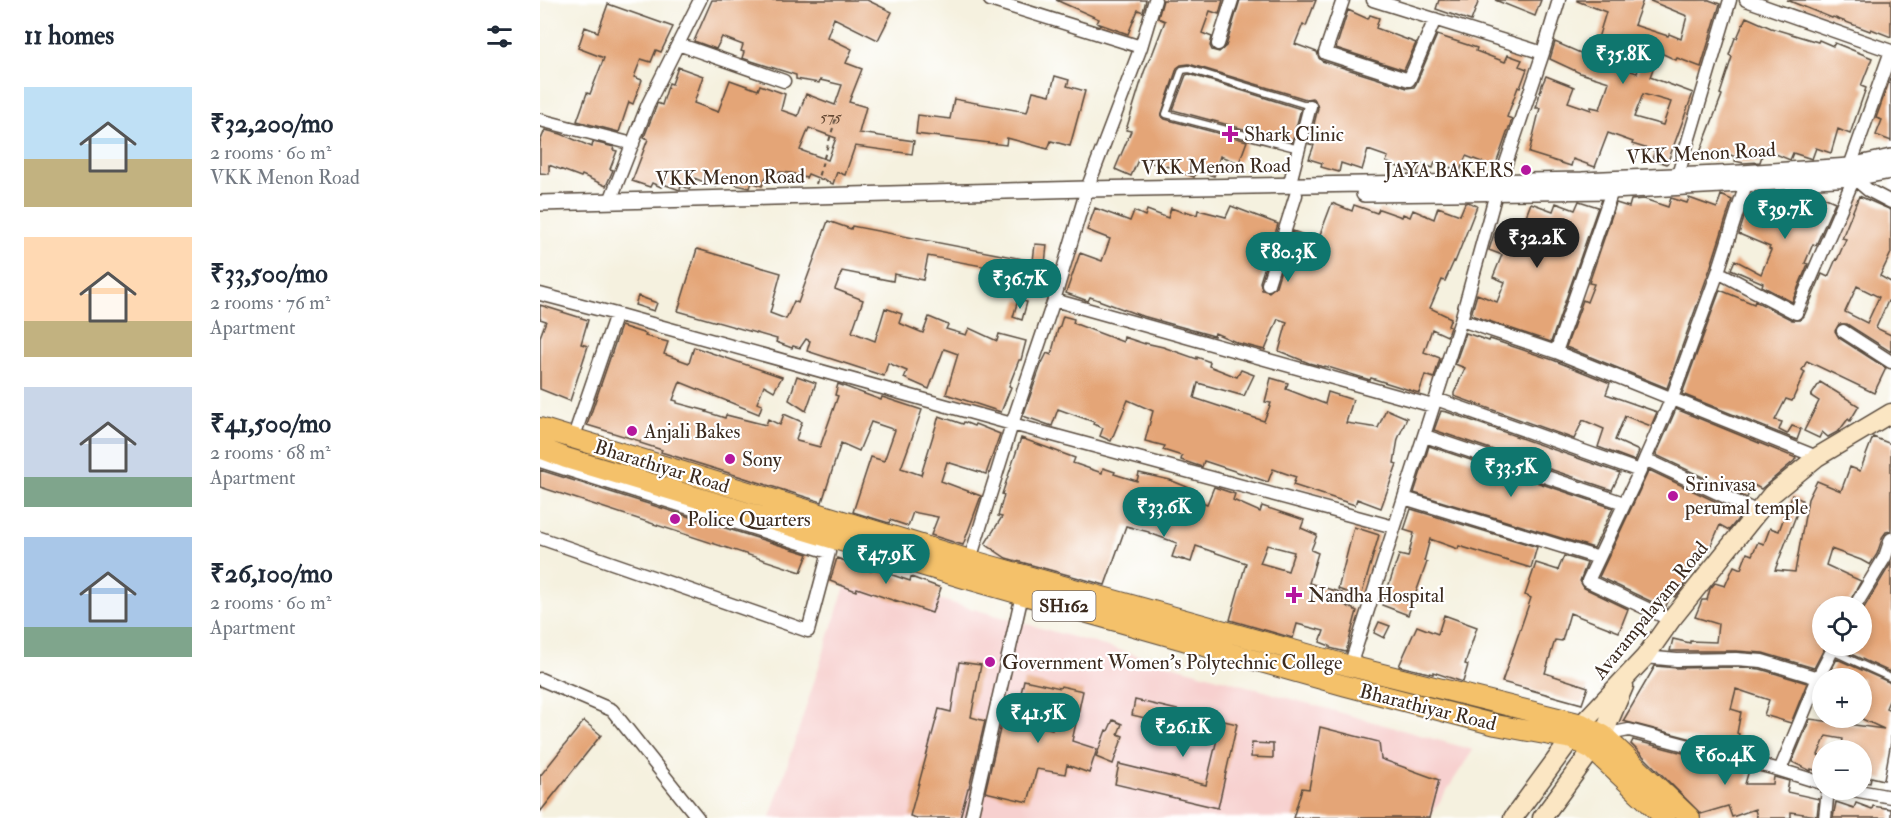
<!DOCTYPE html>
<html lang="en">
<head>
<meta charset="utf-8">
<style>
	body { margin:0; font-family:"IM FELL Double Pica",serif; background:#f6f6f7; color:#1f2937; height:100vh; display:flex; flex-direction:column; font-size:22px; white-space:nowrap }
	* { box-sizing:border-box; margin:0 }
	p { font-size:20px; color:#747a83 }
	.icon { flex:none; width:33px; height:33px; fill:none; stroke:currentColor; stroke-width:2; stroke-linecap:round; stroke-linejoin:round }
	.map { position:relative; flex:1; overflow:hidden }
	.panel { display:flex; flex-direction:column; background:#fff; width:540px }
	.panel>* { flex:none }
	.controls { position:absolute; left:1272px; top:596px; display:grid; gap:12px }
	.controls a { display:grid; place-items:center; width:60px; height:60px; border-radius:50%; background:#fff; box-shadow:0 3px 9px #0003; font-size:30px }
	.price { position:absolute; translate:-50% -51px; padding:0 14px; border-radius:21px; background:#0f766e; color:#fff; font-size:20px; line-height:39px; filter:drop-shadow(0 2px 3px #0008) }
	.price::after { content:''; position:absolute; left:50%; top:36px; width:18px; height:14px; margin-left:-9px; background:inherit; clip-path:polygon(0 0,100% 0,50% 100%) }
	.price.active { background:#222; color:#fff }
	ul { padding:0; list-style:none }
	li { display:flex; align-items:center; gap:18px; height:150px; padding:0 24px }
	li span { display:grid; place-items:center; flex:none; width:168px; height:120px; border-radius:0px; color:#555 }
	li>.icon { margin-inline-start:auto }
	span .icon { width:72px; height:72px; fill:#fffc; stroke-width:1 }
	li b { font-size:26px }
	h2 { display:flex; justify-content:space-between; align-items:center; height:72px; padding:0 24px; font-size:26px }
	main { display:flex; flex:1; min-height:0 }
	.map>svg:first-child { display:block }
	.built { fill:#f7d0cf }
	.building { fill:#e4a577; fill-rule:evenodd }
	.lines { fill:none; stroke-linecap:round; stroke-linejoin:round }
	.service-casing { stroke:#57483b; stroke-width:9 }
	.minor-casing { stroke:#57483b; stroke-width:15 }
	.tertiary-casing { stroke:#57483b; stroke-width:18 }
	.secondary-casing { stroke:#57483b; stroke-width:21 }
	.primary-casing { stroke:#57483b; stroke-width:22 }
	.path { stroke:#57483b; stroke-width:2; stroke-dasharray:4.5 4.5; stroke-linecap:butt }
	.service { stroke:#fff; stroke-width:6 }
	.minor { stroke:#fff; stroke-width:12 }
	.tertiary { stroke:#fff; stroke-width:15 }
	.secondary { stroke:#fbe6c3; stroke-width:18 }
	.primary { stroke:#f4c16a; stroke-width:20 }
	.poi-dot { fill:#b5179e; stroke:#fff; stroke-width:2 }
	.labels { text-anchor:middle; stroke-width:4.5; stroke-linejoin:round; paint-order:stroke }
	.number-label { font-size:16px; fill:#654934 }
	.shield { fill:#fff; stroke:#766a62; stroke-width:1.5 }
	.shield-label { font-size:18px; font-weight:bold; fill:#3b2a1e }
	.poi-label { font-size:20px; fill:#3b2a1e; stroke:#fff; text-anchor:start }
	.street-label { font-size:20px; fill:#3b2a1e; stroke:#fff }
</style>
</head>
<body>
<main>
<section class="panel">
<h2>11 homes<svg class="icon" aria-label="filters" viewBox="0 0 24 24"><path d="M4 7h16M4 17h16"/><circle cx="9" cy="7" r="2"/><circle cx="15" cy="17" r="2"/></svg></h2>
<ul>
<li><span style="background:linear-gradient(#bfe0f5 60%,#c2b280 0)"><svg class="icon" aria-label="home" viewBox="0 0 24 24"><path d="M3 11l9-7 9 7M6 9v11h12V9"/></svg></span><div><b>₹32,200/mo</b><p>2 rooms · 60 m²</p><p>VKK Menon Road</p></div></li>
<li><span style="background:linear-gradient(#ffd9b3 70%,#c2b280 0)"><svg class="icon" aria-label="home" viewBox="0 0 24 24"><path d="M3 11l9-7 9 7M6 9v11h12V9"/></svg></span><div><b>₹33,500/mo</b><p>2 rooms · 76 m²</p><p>Apartment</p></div></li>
<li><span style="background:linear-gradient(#c9d6e8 75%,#7fa58c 0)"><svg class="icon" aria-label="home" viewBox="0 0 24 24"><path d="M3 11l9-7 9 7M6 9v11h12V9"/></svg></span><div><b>₹41,500/mo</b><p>2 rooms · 68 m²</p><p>Apartment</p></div></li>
<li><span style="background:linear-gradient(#a9c7e8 75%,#7fa58c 0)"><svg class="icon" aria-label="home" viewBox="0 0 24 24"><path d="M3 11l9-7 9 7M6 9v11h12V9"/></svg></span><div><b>₹26,100/mo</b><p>2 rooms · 60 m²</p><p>Apartment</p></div></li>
</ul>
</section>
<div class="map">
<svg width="1351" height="818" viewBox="0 0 1351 818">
	<rect width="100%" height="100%" fill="#fff"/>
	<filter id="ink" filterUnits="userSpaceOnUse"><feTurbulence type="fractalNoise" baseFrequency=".0167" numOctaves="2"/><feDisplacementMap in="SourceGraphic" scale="12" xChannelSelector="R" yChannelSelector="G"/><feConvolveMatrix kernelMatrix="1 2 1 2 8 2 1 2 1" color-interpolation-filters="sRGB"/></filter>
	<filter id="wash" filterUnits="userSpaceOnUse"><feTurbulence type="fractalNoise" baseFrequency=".008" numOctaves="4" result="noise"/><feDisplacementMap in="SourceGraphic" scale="24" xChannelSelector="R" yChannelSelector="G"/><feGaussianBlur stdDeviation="1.35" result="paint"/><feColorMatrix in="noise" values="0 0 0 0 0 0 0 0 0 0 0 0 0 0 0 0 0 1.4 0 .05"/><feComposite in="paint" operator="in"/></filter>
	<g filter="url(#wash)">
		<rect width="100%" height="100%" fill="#f5f1df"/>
		<!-- built -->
		<path class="built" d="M309 574 933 750 889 818H230Z"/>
		<g id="blocks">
			<!-- building -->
			<path class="building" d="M172 0H327L352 12 338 40 294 18 287 37 312 49 306 63 322 69 309 102 326 107 319 133 374 141 372 154 315 146 305 175 297 172 293 184 268 174 266 178 251 173 229 171 222 186 212 182 210 188 196 185 197 183 180 177 176 187 154 178 149 189 141 185 140 190 123 184 121 187 112 183 110 187 92 181 108 139 104 137 116 107 117 103 122 105 129 83 132 84 138 67 163 76 154 103 178 112 190 80 218 90 220 85 245 94 241 110 258 116 266 94 295 105 302 85 280 80 279 83 256 79V75L202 58 204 52 201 51 203 45 182 37 176 49 154 41ZM269 128 296 138 288 160 260 150Z
				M516 0H606L603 12 598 10 588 34 557 23 559 19Z
				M623 0H683L679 14 670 11 662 33 672 37 670 46 672 50 679 52 686 46 700 0H776L766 26 763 24 755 44 777 52 779 58 782 61 867 88 874 87 876 84 897 35 937 48 936 51 965 62 968 55 982 60 979 66 987 69 980 88 978 87 967 117 972 119 955 167 926 156 920 171 895 162 893 168 881 164 877 173H873L846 162 848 157 828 150 822 170 801 163 799 172 781 167 782 163 769 159 774 145 769 144 778 108 775 100 772 98 766 99 649 64 641 65 637 68 621 116 625 119 707 141 699 163 680 156 674 176 657 171 654 177 633 169 634 168 598 160 591 176 575 169 591 131 586 130 604 72 611 55H612L625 21 618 18Z
				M899 0H939L931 21 896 9Z
				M955 0H1001L995 16Z
				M1037 0H1103L1094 25 1128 36 1129 34 1141 39 1147 16 1108 0H1169L1180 4 1161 67 1137 58 1136 60 1119 52 1110 77 1153 93 1127 164 1112 159 1115 151 1092 144 1093 142 1068 133 1055 167 1033 159 1031 166 989 153 1000 108H996L1002 85 1006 76 1034 87 1028 102 1051 110V107L1060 109 1069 82 1040 73 1010 59 1015 42 1052 58 1066 12 1037 1ZM1083 44 1104 51 1097 73 1079 67 1080 62 1077 61ZM1103 94 1131 102 1123 125 1094 117Z
				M1247 0H1351V37L1331 29 1330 31 1293 17 1292 18Z
				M68 4 133 27 121 52 116 50 111 62 101 59 94 77 102 80 93 104 89 102 79 132 37 121 47 93 50 94 64 58 38 48 45 27 58 32Z
				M808 10 828 19 830 15 839 18 836 28 876 43 864 70 796 48Z
				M1206 17 1231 28 1278 42 1279 40 1293 46 1295 43 1332 58 1321 86 1326 88 1310 134 1298 129 1291 153 1276 148 1272 159 1253 153 1250 160 1224 149 1220 162 1203 163 1195 161 1196 157 1179 151 1176 161 1160 159 1161 150 1182 95 1180 94 1192 57 1189 55 1195 38H1197Z
				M649 74 761 109 752 142 633 110 646 75Z
				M515 76 529 80 527 86 545 91 530 146 511 141 508 149 467 138 466 145 376 134 378 115 410 119 414 99 487 112 493 91 510 95Z
				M1350 79H1351V141L1336 135 1342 120 1336 118Z
				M5 130 21 134 52 147 53 142 74 147 73 150 77 151 70 169 73 170 66 186 42 175 41 177 9 165V174L0 173V142Z
				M1259 191 1271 195 1272 192 1295 202 1276 245 1273 244 1265 263 1268 264 1252 302 1222 286 1223 283 1191 269 1195 260 1221 274 1231 250 1229 249 1230 247 1199 234 1208 205 1213 207 1217 198 1243 210 1248 199 1254 202Z
				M1181 195 1192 200 1170 269 1127 388 1026 347 1043 300 1047 302 1054 284 1049 283 1076 203 1089 207 1091 200 1104 199 1128 207 1131 198 1147 203 1149 198 1177 208Z
				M1319 196 1351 210V253L1340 276 1351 282V303L1348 301 1336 328 1351 335V352L1307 324H1299L1295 331 1299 338 1346 368 1334 393 1267 361 1262 370 1265 372 1252 401 1246 399 1235 420 1242 422 1239 430 1247 434 1252 426 1261 429 1257 440 1142 394 1180 290 1214 304 1215 301 1252 320H1260L1264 316 1282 274 1288 277 1296 259 1297 260 1306 239 1302 238ZM1317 286 1339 297 1327 323 1305 312Z
				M1039 201 1058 207 1011 342 931 315 937 294 957 302 965 282 953 277 962 255 949 250 956 228 978 237 991 203 1013 211 1016 203 1035 210Z
				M928 202 937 206 915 262 914 261 905 281 902 280 890 308 911 318 908 326 910 327 907 336 892 329 884 352 900 358 894 378 885 375 879 393 831 378 830 380 785 366 784 367 769 363 739 351 747 322 738 319 725 350 698 343 675 333 674 336 599 315 550 297 548 301 526 293 540 253 562 261 570 239 547 230 555 208 590 221 594 211 605 216 607 210 628 218 631 208 645 213V211L657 215 658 210 686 217 691 206 738 224 720 282 722 290 729 292 736 286 753 231 778 240 792 203 812 211 814 205 837 213 839 209 862 217 863 214 870 217 873 210 894 219 898 207 920 215 925 203Z
				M288 221 311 229 312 226 493 261 495 244 507 245 503 283 473 279 475 272 388 256 383 280 354 274 353 281 302 271 295 289 323 300 312 332 335 341 345 308 362 314 359 323 383 333 389 317 408 325 406 329 426 335 429 328 457 341 459 334 486 341 481 360H479L469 386 471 387 461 412 406 394 418 354 404 349 389 389 364 378 367 371 348 363 344 376 267 351 270 341 266 339 260 348 253 346 252 348 236 342 237 339 138 311 157 249 241 273 230 313 246 319 254 301 258 303Z
				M98 296 117 303 114 311 95 305Z
				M478 300 487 302 482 320 473 317Z
				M0 305 48 320 41 344 48 346 30 401 0 389V337L6 321 0 319Z
				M523 316 534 319 533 323 583 342 584 337 605 344V343L623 347 657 359V357L670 362 669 366 697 377 701 370 714 375 704 396 658 383 654 398 724 421 731 403 725 402 731 378 748 383 746 389 785 404 788 392 813 400 806 423 838 428 846 409 867 418 858 439 854 463 857 464 841 508 817 499 815 505 753 485 756 477 733 469 728 482 664 461 662 467 641 460 642 456 623 450 625 446 605 441 613 411 588 400 571 441 560 436 563 428 553 424 554 422 518 409 512 426 483 416 501 365 507 353 511 355 518 329H519Z
				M81 326 106 334 105 336 128 342 124 354 149 363 154 347 242 377 234 391 224 385 217 403 222 405 219 414 140 382 133 400 137 401V403L167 411 166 412 185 418 186 415 226 425 228 419 240 425 244 414 262 422 256 439 257 441 280 447 298 396 295 395 298 384 341 400 342 397 382 410 361 468 381 475 399 416 423 424 424 422 434 426 435 424 460 434 446 474 407 462 401 481 441 496 423 545 391 535 398 517 373 512 368 526 350 520 349 523 313 512 331 457 344 461 355 430 331 422 319 451 301 443 282 502 163 465 121 452 122 450 100 443V441L47 425Z
				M926 333 949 341 950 339 1013 360 1070 383 1066 394 1117 412 1111 426 1085 416 1075 440 1099 451 1095 461 1058 447 1064 429 1043 420 1034 439 914 396V393L925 368 915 364Z
				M257 376 276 383 266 411 249 400Z
				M1280 382 1319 406 1310 421 1308 419 1299 431 1288 437 1282 432 1279 438 1264 431 1279 401 1271 396Z
				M1136 409 1256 458 1254 461 1221 489 1212 484 1207 498 1116 455Z
				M901 411 907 412 1080 473 1072 490 894 430Z
				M1333 437 1351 444V531L1346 532 1343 536 1337 554 1330 565 1321 560 1291 549 1286 565 1321 581 1307 606H1282V645H1286L1274 668 1223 653 1196 651H1130L1133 639 1150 643V641L1176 642 1178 624 1155 617 1162 600H1167L1170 589 1175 583 1185 586 1194 566 1201 569 1207 553 1212 555 1218 542 1224 544 1230 528 1239 531 1252 495 1262 500 1235 570 1255 572 1268 499 1277 481 1301 491 1310 467 1320 471Z
				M481 438 535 458 533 463 562 473 563 468 575 472 574 474 597 481 599 473 630 480 652 489 648 497 667 504 674 487 695 494 693 500 720 512 722 506 764 520 761 528 777 535 771 550 778 553 769 583 802 593 798 602 817 611 806 652 790 648V646L780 642 784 631 757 624 753 638 690 620 706 563 656 546 651 562 642 559V560L632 557 637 543 609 533V532L586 526 565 585 466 558 445 544 462 517 458 516 464 495 462 494ZM727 545 754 552 748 571 720 563Z
				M889 446 1073 508 1054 548 874 493Z
				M0 470 268 554 261 572 0 487Z
				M1109 470 1202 514 1189 530 1180 525 1169 550 1162 546 1144 586 1135 597 1131 595 1125 608 1059 577Z
				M871 509 997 547 991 568 919 546 918 549 890 539 884 561 887 562 868 615 842 605 859 555 868 557 874 533 864 530Z
				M814 527 839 535 821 597 798 589Z
				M1024 556 1047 563 1040 581 1044 588 1088 609 1079 632 1030 613 1022 641 1015 640 1005 673 1048 687 1042 704 962 682 991 598 985 595 996 563 1018 570Z
				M297 558 331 571 332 568 370 581 371 577 401 588 392 613 355 600V601L317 588 316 591 290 581Z
				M1351 563V669L1350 672 1302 650 1303 645H1322V611Z
				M904 615 937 627 925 664 928 665 923 682 893 672V674L859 666 877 626 898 634Z
				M839 622 850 626 844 638 834 633Z
				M1297 659 1351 683V696L1346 708 1351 710V742L1344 780 1331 777 1330 783 1322 782V750H1301L1303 739 1286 736 1278 755 1282 757V772L1271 769V771L1252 762 1270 719 1344 729 1322 719V678H1287Z
				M419 662 441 665 431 717 445 721 429 788H428L420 818H377L370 816 399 709 411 712Z
				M1115 666 1137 668 1196 667 1220 669 1267 683 1251 723 1224 715 1229 700 1196 689 1191 709 1201 712 1197 733 1199 734 1195 750 1083 721Z
				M484 680 520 688 521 686 543 691 532 741 557 749 549 773 527 765 525 774 497 769 488 802 445 792 463 717 512 729 516 707 492 701 491 705 479 702Z
				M595 700 697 724 678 808 575 784 579 764 666 785 678 735 592 715Z
				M573 720 582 724 578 734 583 736 573 764 556 757 566 730 568 731Z
				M44 721 61 735 0 812V776Z
				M780 727 839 742 841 759 899 780 889 818H753L762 788 769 789Z
				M1093 740 1209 770 1205 784H1233L1234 777 1249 781 1247 792 1279 799 1277 816 1251 812V818H1217L1215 809 1192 817 1188 806 1161 814 1091 744Z
				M712 743 733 744V758L711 757Z
				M1296 802 1314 808 1316 803 1332 809 1333 806 1351 809V818H1293Z"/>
		</g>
	</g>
	<g filter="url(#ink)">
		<use href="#blocks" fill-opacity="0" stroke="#57483b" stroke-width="1.5"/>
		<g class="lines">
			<!-- service casing -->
			<g class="service-casing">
				<path id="service" d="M759 149 626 114 642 70 649 69 770 106
					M1292 651 1351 678"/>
			</g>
			<!-- minor casing -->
			<g class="minor-casing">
				<path id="minor" d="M450 0 601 47
					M803 0 785 53 869 80 895 19
					M833 0 1003 53
					M1206 0 1351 51
					M138 44 244 81
					M678 44 692 0
					M0 120 93 144
					M1311 171 1310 166 1351 51
					M1138 175 1190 0
					M1206 184 1178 272 1256 313 1314 178 1328 190 1351 202
					M749 186 770 106
					M70 201 108 104 160 0
					M728 284 756 195
					M0 294 76 314
					M514 300 893 406
					M921 320 1016 352 1277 457
					M1303 331 1351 362
					M1016 352 1072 191 1073 182
					M896 399 1100 471 1105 459 1218 512
					M885 436 1084 503
					M33 439 76 314 472 424 854 527
					M1105 459 1132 398 1178 272
					M0 461 289 552 268 631 0 538
					M1100 471 1048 581 1131 620
					M864 498 1059 558
					M428 566 472 424 514 300 547 189 601 47 615 0
					M1315 606 1345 557 1351 539
					M1105 657 1137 660 1196 659 1222 661 1278 678
					M810 666 921 320 956 193 1003 53 1019 0
					M0 679 72 710 158 818
					M1063 735 1089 730 1240 770 1282 783
					M1240 770 1278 678 1295 645
					M1308 789 1351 797
					M431 818 482 595
					M1285 818 1288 789"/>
			</g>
			<!-- tertiary casing -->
			<g class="tertiary-casing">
				<path id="tertiary" d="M824 194 1072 191 1314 178 1351 171
					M0 203 547 189 1042 180 1201 173 1310 166 1351 157"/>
			</g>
			<!-- secondary casing -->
			<g class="secondary-casing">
				<path id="secondary" d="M973 818 1042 724 1105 657 1131 620 1232 494 1277 457 1351 413
					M1002 818 1063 735 1084 686"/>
			</g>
			<!-- primary casing -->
			<g class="primary-casing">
				<path id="primary" d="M0 428 430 560 810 666 1042 724 1063 735 1150 818
					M0 448 26 458 424 578 806 686 956 725 1032 739 1052 749 1125 818"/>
			</g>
			<!-- path -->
			<path class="path" d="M276 184 296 118"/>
			<!-- service -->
			<use href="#service" class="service"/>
			<!-- minor -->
			<use href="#minor" class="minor"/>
			<!-- tertiary -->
			<use href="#tertiary" class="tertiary"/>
			<!-- secondary -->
			<use href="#secondary" class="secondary"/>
			<!-- primary -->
			<use href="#primary" class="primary"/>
		</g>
	</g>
	<!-- markers -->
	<g class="poi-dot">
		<path d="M687 125h6v6h6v6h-6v6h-6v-6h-6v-6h6z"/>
		<circle cx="986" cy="170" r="6"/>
		<circle cx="92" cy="431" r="6"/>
		<circle cx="190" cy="459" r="6"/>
		<circle cx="1133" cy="496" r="6"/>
		<circle cx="135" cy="519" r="6"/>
		<path d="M751 586h6v6h6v6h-6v6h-6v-6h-6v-6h6z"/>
		<circle cx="450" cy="662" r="6"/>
	</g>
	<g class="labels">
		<!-- number labels -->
		<g class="number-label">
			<text x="291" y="122">575</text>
		</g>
		<!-- shield labels -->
		<rect class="shield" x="492.5" y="591" width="63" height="30" rx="4.5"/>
		<g class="shield-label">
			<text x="524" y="612">SH162</text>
		</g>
		<!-- poi labels -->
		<g class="poi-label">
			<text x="704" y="141">Shark Clinic</text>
			<text x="974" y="177" text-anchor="end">JAYA BAKERS</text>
			<text x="104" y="438">Anjali Bakes</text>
			<text x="202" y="466">Sony</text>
			<text x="1145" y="491">Srinivasa<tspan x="1145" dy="23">perumal temple</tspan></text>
			<text x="147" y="526">Police Quarters</text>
			<text x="768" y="602">Nandha Hospital</text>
			<text x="462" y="669">Government Women's Polytechnic College</text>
		</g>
		<!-- street labels -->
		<g class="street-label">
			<text transform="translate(1161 153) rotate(-3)" y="7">VKK Menon Road</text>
			<text transform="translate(676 166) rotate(-1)" y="7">VKK Menon Road</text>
			<text transform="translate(190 177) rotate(-1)" y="7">VKK Menon Road</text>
			<text transform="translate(122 466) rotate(17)" y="7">Bharathiyar Road</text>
			<text transform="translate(1110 610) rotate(-51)" y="7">Avarampalayam Road</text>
			<text transform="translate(888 707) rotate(14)" y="7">Bharathiyar Road</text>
		</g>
	</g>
</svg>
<div class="controls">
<a><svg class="icon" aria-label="locate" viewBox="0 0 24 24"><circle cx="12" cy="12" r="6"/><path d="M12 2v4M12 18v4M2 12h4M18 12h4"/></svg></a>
<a>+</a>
<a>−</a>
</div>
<b class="price" style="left:1083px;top:85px">₹35.8K</b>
<b class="price" style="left:1245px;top:240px">₹39.7K</b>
<b class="price active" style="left:997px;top:269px">₹32.2K</b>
<b class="price" style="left:748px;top:283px">₹80.3K</b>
<b class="price" style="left:480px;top:310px">₹36.7K</b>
<b class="price" style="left:971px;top:498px">₹33.5K</b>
<b class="price" style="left:624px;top:538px">₹33.6K</b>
<b class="price" style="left:346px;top:585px">₹47.9K</b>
<b class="price" style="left:498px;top:744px">₹41.5K</b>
<b class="price" style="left:643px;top:758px">₹26.1K</b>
<b class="price" style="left:1185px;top:786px">₹60.4K</b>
</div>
</main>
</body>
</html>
